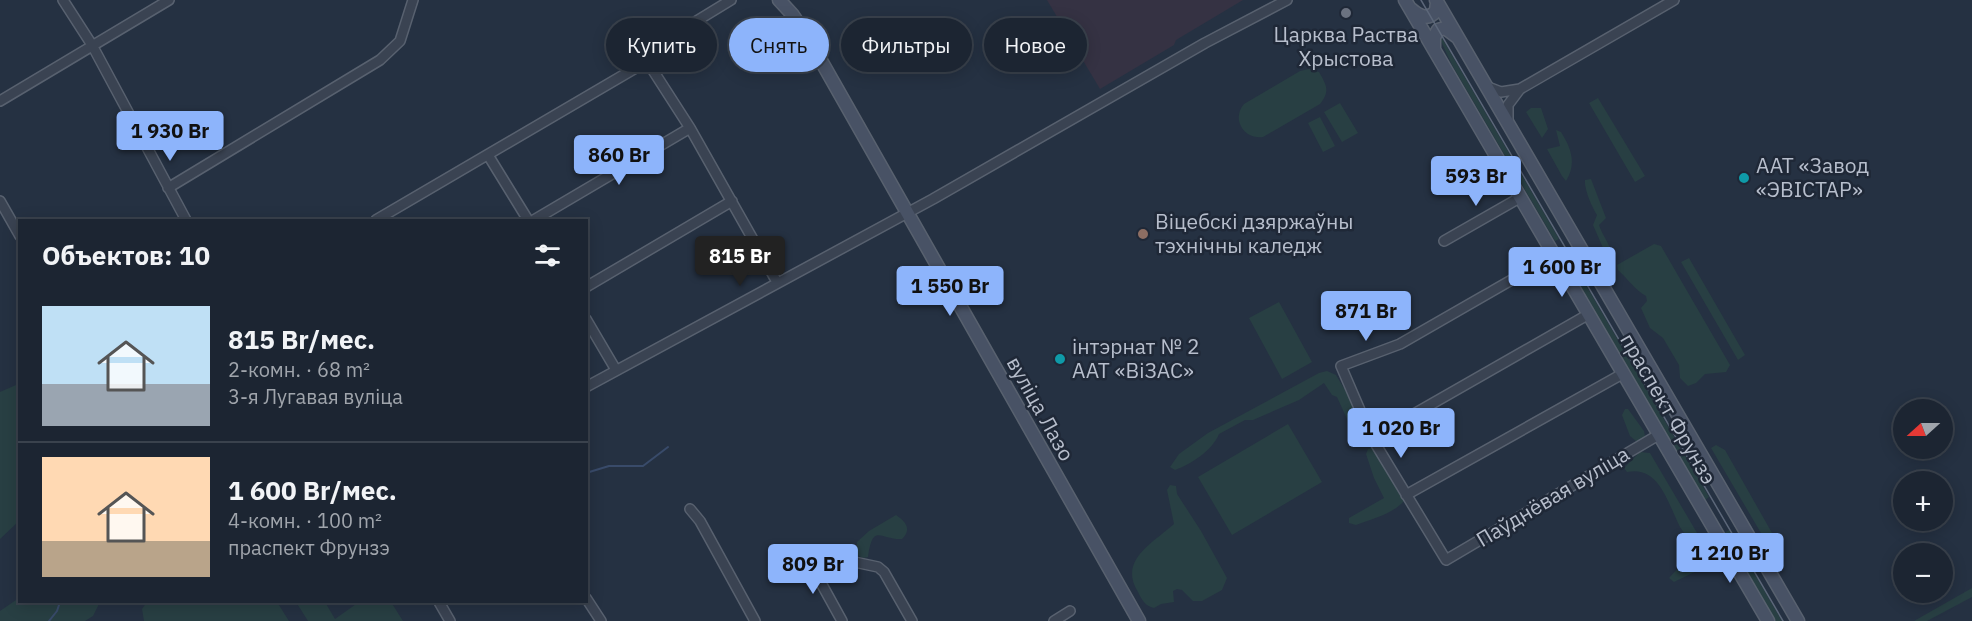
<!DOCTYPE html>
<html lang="ru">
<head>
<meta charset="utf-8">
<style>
	body { margin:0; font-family:"IBM Plex Sans",sans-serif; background:#29313e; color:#f1f3f6; height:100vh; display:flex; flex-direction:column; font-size:22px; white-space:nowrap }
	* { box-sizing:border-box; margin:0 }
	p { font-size:20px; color:#a0a5ac }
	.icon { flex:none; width:33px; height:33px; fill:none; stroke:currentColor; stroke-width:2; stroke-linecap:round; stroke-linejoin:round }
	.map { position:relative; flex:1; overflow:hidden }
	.panel { position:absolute; left:18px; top:219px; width:570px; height:384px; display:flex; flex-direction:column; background:#1c2532; border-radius:0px; box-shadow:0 3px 15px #0003,0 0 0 2px #3a424d }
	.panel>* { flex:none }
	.top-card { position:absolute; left:606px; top:18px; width:570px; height:54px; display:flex; gap:12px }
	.needle { width:39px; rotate:249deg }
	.tools { position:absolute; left:1893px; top:399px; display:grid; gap:12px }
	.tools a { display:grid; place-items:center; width:60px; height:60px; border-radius:50%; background:#1c2532; box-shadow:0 3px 15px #0003,0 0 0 2px #3a424d; font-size:30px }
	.price { position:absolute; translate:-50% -51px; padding:0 14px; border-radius:6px; background:#8db4fb; color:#111; font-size:20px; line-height:39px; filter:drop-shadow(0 2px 3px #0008) }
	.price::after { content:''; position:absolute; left:50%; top:36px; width:18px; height:14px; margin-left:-9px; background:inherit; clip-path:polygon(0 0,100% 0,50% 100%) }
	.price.selected { background:#222; color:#fff }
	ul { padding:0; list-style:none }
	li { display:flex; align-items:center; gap:18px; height:150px; padding:0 24px }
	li+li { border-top:2px solid #3a424d }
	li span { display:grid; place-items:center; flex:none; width:168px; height:120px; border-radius:0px; color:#555 }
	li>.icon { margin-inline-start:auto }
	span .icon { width:72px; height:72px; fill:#fffc; stroke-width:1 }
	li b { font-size:26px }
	h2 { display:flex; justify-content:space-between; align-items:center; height:72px; padding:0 24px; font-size:26px }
	.tag { padding:0 21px; border-radius:27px; background:#1c2532; box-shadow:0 3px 15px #0003,0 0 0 2px #3a424d; font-size:21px; line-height:54px }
	.tag.selected { background:#8db4fb; color:#111 }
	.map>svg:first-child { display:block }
	.medical { fill:#353243 }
	.green { fill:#283f43 }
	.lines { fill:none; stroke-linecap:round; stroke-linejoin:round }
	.stream { stroke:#394b6a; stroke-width:2 }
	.street-casing { stroke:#58616f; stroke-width:12 }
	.secondary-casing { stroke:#58616f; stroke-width:15 }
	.street { stroke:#3a4352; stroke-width:9 }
	.secondary { stroke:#485265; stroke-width:12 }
	.tram { stroke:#5c6779; stroke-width:1.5 }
	.worship-dot { fill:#6b7280; stroke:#1f2837; stroke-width:2 }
	.culture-dot { fill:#0f9aa8; stroke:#1f2837; stroke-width:2 }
	.education-dot { fill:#8d6e63; stroke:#1f2837; stroke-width:2 }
	.labels { text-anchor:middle; stroke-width:5; stroke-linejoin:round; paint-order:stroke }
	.poi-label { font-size:21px; fill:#b7becc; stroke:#1f2837; text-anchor:start }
	.street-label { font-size:21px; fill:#b7becc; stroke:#1f2837 }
</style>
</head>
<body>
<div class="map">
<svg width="1972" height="621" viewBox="0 0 1972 621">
	<rect width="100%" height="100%" fill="#253142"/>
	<!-- medical -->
	<path class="medical" d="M1047 0H1243L1176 40 1174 45 1100 89Z"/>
	<!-- green -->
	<path class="green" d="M1439 33 1559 239 1555 241 1452 65 1438 35Z
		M1309 69 1319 72C1327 86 1330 91 1320 104L1263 137C1244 140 1231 119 1244 104L1300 71Z
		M1598 98 1645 176 1635 182 1589 103Z
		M1340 103 1358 133 1342 142 1324 112Z
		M1531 108H1541L1548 129 1542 138 1526 112Z
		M1320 117 1335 146 1323 152 1308 123Z
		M1556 130 1561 132C1571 148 1577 163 1566 181L1562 176 1547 149 1560 146Z
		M1591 179 1606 218 1599 225C1602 235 1609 242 1611 252L1607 257 1593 225 1597 215C1592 207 1584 189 1585 180Z
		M1654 244 1661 246 1730 365 1726 372 1705 374 1696 383 1688 386 1680 378 1679 365 1663 338 1650 328 1641 308 1647 301 1646 296C1635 290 1627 278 1618 270L1617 265Z
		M1689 258 1745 355 1738 360 1681 262Z
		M1583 280 1709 497 1705 500 1579 283Z
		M1279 302 1312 362 1282 379 1249 318Z
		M1327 371 1336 375 1348 395 1359 421 1356 428H1351L1337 397 1332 395 1324 383 1299 400 1253 420H1245L1219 434C1212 451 1191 464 1175 470L1170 467 1179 454 1208 433 1319 373Z
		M16 385 20 386 19 521 0 539V392Z
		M1625 409H1628L1644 431 1645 436 1643 440 1637 442 1630 436 1622 415Z
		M1288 424 1322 482 1232 535 1198 477Z
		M1716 445 1725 450 1776 540 1768 545 1711 448Z
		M1372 448 1404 501C1393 514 1371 519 1356 525L1349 523V518L1384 498 1374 478 1366 454 1368 449Z
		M1640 452 1650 453 1713 560 1714 567 1709 570 1703 568 1674 582 1669 578 1681 565 1696 557C1696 535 1687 541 1679 525 1668 503 1659 465 1627 472L1624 468Z
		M1170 485 1176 486 1177 494 1201 531 1227 578 1222 590 1202 601H1193L1182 590 1177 589 1173 591 1174 602 1161 604 1154 608C1145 606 1142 600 1138 592 1118 560 1153 543 1174 524L1167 490Z
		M896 515C906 522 912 529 902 539 880 540 873 522 868 557L863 558 857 555V542L869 531Z
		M1729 530 1782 621H1775L1724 533Z
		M1972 588V597L1927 621H1914Z
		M19 598 20 602H100L93 616 85 621H0V611Z
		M147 602H277L289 621H144L142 609Z
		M296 602H325L335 619 359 602H391L403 621H308Z"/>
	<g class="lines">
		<!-- stream -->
		<path class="stream" d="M586 473 609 466H643L668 447
			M49 621 57 611 60 602"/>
		<!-- street casing -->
		<g class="street-casing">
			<path id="street" d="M63 0 92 45 186 220
				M645 58 690 128 777 282
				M1488 87 1501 92 1520 89 1674 0
				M0 101 169 0
				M1508 120V105L1520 89
				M488 155 528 220
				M168 188 380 60 400 41 413 0
				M0 201 20 236
				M376 220 639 66 654 47 731 0
				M534 220 690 128
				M1444 241 1521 197
				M1555 255 1400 344 1341 366 1372 438 1446 560 1660 434
				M586 287 732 201
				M586 319 616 370
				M586 387 933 199 1205 43 1287 0
				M1372 438 1589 314
				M1406 495 1624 373
				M690 509 700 521 755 621
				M586 598 601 621
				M439 602 450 621
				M842 621 815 572 811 558 817 554 878 567 884 572 912 621
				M1054 621 1070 611"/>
		</g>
		<!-- secondary casing -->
		<g class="secondary-casing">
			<path id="secondary" d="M779 0 792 14 807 36 1139 621
				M1405 0 1768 621
				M1436 0 1798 621
				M1411 9C1419 16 1428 21 1436 11L1437 2
				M1434 49V37L1438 30 1445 28 1457 37"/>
		</g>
		<!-- street -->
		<use href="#street" class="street"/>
		<!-- secondary -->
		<use href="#secondary" class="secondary"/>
		<!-- tram -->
		<path class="tram" d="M1421 0 1783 621"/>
	</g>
	<!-- markers -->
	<circle class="worship-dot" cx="1346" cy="13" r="6"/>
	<g class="culture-dot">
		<circle cx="1744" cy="178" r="6"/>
		<circle cx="1060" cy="359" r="6"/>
	</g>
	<circle class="education-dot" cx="1143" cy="234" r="6"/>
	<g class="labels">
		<!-- poi labels -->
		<g class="poi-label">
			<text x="1346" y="42" text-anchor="middle">Царква Раства<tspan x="1346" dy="24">Хрыстова</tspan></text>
			<text x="1756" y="173">ААТ «Завод<tspan x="1756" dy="24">«ЭВІСТАР»</tspan></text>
			<text x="1155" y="229">Віцебскі дзяржаўны<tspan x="1155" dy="24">тэхнічны каледж</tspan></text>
			<text x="1072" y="354">інтэрнат № 2<tspan x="1072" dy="24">ААТ «ВіЗАС»</tspan></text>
		</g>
		<!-- street labels -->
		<g class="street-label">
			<text transform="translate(1040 409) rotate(61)" y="7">вуліца Лазо</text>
			<text transform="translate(1668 409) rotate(60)" y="7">праспект Фрунзэ</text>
			<text transform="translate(1553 497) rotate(-31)" y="7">Паўднёвая вуліца</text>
		</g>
	</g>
</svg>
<div class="tools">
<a><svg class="needle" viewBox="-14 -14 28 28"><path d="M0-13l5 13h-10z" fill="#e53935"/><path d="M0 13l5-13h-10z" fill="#a0a5ac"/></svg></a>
<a>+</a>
<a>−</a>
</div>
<b class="price" style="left:170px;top:162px">1 930 Br</b>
<b class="price" style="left:619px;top:186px">860 Br</b>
<b class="price" style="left:1476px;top:207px">593 Br</b>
<b class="price selected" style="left:740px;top:287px">815 Br</b>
<b class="price" style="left:1562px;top:298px">1 600 Br</b>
<b class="price" style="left:950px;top:317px">1 550 Br</b>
<b class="price" style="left:1366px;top:342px">871 Br</b>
<b class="price" style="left:1401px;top:459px">1 020 Br</b>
<b class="price" style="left:1730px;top:584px">1 210 Br</b>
<b class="price" style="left:813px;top:595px">809 Br</b>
<div class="top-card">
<a class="tag">Купить</a>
<a class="tag selected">Снять</a>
<a class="tag">Фильтры</a>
<a class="tag">Новое</a>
</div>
<section class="panel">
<h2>Объектов: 10<svg class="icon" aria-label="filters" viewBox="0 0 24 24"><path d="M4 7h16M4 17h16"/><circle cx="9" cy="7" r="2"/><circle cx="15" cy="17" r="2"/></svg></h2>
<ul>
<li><span style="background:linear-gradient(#bfe0f5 65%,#9aa5b1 0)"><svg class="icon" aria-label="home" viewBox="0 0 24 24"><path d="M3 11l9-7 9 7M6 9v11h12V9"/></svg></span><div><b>815 Br/мес.</b><p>2-комн. · 68 m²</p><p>3-я Лугавая вуліца</p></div></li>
<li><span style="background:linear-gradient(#ffd9b3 70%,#b9a48a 0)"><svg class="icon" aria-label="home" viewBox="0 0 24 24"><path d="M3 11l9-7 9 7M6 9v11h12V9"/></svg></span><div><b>1 600 Br/мес.</b><p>4-комн. · 100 m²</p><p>праспект Фрунзэ</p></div></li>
</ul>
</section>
</div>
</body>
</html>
